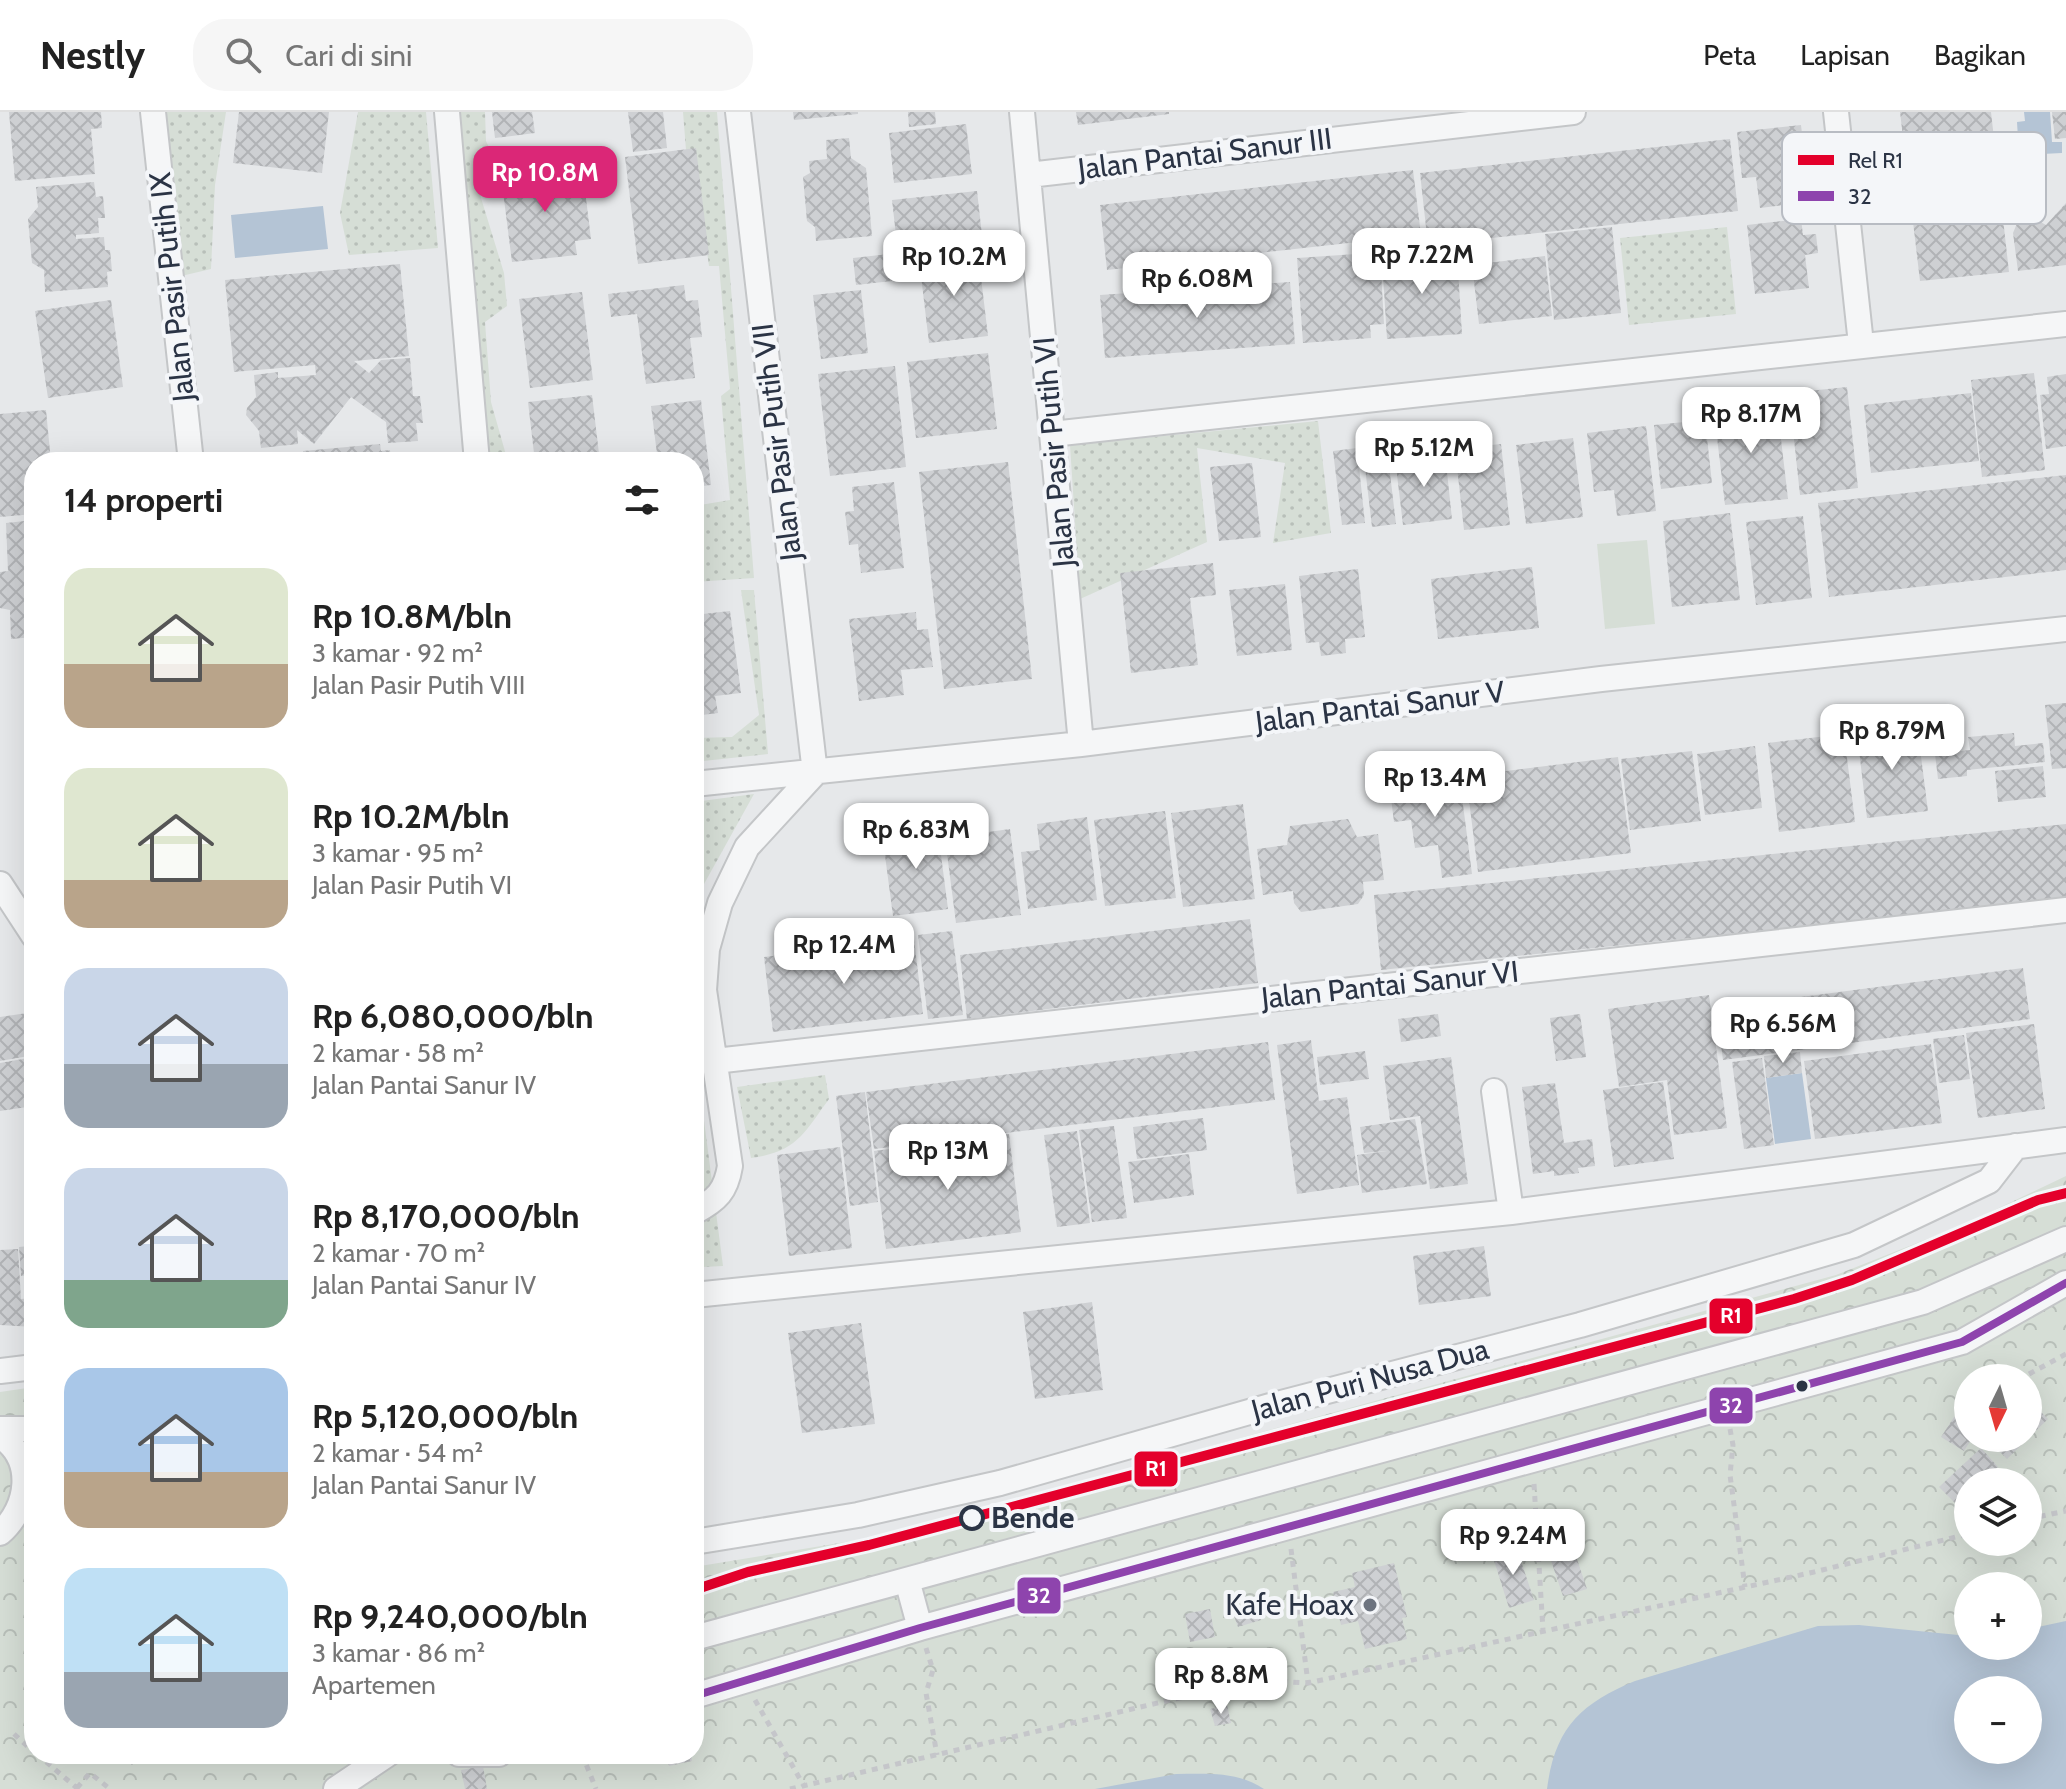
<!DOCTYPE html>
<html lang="id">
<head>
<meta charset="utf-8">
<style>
	body { margin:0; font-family:Cabin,sans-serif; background:#f6f6f6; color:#222; height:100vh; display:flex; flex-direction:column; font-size:30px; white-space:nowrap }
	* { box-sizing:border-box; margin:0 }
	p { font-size:26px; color:#767676 }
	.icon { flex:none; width:44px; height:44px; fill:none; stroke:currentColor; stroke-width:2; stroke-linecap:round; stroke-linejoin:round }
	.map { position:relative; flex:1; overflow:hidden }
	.drawer { position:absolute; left:24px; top:340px; width:680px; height:1312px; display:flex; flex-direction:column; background:#fff; border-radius:32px; box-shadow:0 8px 32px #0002 }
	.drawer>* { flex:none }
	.needle { width:52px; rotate:185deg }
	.tools { position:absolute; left:1954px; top:1252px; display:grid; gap:16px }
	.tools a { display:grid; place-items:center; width:88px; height:88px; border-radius:50%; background:#fff; box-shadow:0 8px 32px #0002; font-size:40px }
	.price { position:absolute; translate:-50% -68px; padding:0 18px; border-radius:16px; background:#fff; color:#222; font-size:26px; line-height:52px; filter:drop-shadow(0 2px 4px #0008) }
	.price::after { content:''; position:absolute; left:50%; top:48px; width:24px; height:18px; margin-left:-12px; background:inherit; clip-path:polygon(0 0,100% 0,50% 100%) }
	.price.selected { background:#db2777; color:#fff }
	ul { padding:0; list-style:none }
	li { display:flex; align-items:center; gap:24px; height:200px; padding:0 40px }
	li span { display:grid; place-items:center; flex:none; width:224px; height:160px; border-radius:24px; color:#555 }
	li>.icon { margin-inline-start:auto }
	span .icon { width:96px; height:96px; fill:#fffc; stroke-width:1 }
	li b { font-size:34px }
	h2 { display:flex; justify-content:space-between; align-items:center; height:96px; padding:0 40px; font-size:34px }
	header { display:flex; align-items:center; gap:48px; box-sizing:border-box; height:112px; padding:0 40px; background:#fff; border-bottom:2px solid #e0e0e0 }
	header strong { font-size:38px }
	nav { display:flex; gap:44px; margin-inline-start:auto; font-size:28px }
	.search { width:560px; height:72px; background:#f6f6f6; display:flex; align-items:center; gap:20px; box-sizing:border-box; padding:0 28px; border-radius:32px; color:#767676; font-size:30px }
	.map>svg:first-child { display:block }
	.grass { fill:url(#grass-dots) }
	.park { fill:url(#park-crowns); fill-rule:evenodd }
	.garden { fill:#d6ded6 }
	.water { fill:#b4c4d5; fill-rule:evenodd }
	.building { fill:url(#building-cross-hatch) }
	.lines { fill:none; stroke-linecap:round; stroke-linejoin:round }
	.minor-casing { stroke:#c4c6c8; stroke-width:28 }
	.path { stroke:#c5c6ca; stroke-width:5; stroke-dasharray:6 6; stroke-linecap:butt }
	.minor { stroke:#f5f6f7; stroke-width:24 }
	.bus-1-casing { stroke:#f4f6f9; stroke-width:14 }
	.bus-1 { stroke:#8e44ad; stroke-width:8 }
	.rail-1-casing { stroke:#f4f6f9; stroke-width:16 }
	.rail-1 { stroke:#e4002b; stroke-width:10 }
	.bus-dot { fill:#2b3445; stroke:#f4f6f9; stroke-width:3 }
	.stop-dot { fill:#f4f6f9; stroke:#2b3445; stroke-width:4 }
	.poi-dot { fill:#6c737f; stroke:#f4f6f9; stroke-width:3 }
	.labels { text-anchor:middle; stroke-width:8; stroke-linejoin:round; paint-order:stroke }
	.street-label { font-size:30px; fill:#2b3445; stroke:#f4f6f9 }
	.stop-label { font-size:30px; font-weight:bold; fill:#2b3445; stroke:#f4f6f9; text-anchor:start }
	.poi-label { font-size:30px; fill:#2b3445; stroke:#f4f6f9; text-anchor:end }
	.key { fill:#f4f6f9; stroke:#b8bcc3; stroke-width:2 }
	.key-label { font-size:22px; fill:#2b3445 }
	.line-badge { stroke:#f4f6f9; stroke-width:3 }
	.badge-label { font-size:22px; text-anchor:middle; font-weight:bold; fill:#fff }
</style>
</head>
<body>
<header>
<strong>Nestly</strong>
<div class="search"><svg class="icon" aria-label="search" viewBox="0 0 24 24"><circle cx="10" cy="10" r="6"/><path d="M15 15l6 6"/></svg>Cari di sini</div>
<nav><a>Peta</a><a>Lapisan</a><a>Bagikan</a></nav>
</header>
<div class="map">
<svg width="2066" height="1677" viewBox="0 0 2066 1677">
	<defs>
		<pattern id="grass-dots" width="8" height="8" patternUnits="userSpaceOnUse" patternTransform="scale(2)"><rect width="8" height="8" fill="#d6ded6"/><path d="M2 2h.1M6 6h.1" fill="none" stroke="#b8bfb9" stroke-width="1.8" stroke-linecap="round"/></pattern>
		<pattern id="park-crowns" width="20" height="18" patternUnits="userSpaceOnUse" patternTransform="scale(2)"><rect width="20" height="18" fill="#d6ded6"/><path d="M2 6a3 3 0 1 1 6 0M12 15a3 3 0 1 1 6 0" fill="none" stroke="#b8bfb9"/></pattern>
		<pattern id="building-cross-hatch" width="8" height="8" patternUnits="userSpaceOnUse" patternTransform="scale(2)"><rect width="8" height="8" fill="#ced0d3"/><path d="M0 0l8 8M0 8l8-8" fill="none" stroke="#b1b3b6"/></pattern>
	</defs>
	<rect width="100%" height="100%" fill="#e6e8ea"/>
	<!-- grass -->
	<path class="grass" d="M152 0H226L215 73 211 157 177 165Z
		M358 0H426L438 136 349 143 340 101Z
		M455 0H485L486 29 495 48 474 63 504 161 507 194 485 210 491 290 508 350H488Z
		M683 0H717L754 466 694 470V394L730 388 721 284 730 277 719 154H709L695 56 686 38Z
		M1727 115 1736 202 1629 213 1620 126Z
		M1318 309 1331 421 1273 431 1285 351 1197 336 1207 430 1080 487 1070 333Z
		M741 478H754L768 642 694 650V626L732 625 759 603Z
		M754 682 694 790V690Z
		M694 932 723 1154 703 1155 694 1071Z
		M825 963 829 987C804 1021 797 1040 751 1046L737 975Z"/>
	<!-- park -->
	<path class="park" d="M2066 1064V1677H0V1280L34 1275V1642H694V1455L882 1424 1836 1163 1965 1112ZM1968 1266H2028V1326H1968ZM1968 1370H2028V1430H1968ZM1968 1474H2028V1534H1968ZM1968 1578H2028V1638H1968Z"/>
	<!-- garden -->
	<path class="garden" d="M1647 428 1655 512 1605 517 1597 432Z"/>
	<!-- water -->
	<path class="water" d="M2024 0H2050L2052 30H2062V41L2019 43 2017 10 2025 9Z
		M323 94 328 137 235 146 231 103Z
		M1802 961 1811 1027 1775 1032 1766 966Z
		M2066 1509V1677H1547C1555 1616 1580 1592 1635 1569L1818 1514 1859 1513 1968 1524V1534H2028V1517ZM2028 1578V1638H1968V1578Z
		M1176 1662C1206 1662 1238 1659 1264 1677H1095Z"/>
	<!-- building -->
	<path class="building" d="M9 0H101L102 16 91 17 95 62 15 69Z
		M239 0H329L322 61 233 51Z
		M492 0H532L535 21 495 26Z
		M628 0H663L667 36 633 40Z
		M793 0H858V2L794 8Z
		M908 0H935L936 12 909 15Z
		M1076 0H1169V2L1078 13Z
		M1900 0H1991L2009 160 1920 169Z
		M2052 0H2066V26L2055 27Z
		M966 12 972 62 894 71 889 21Z
		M1801 13 1810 90 1760 96 1756 65 1742 66 1737 20Z
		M849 26 851 46 866 56 872 124 816 129 815 115 807 109 803 65 810 61 809 49 827 47 826 28Z
		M1730 27 1738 99 1428 133 1420 61Z
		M696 36 709 143 638 152 625 45Z
		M567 57V63L583 62 591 127 575 129 577 143 512 150 501 64Z
		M1413 58 1421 123 1107 158 1100 93Z
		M94 70 96 85 103 84 105 106H98L99 121 76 123V127L104 125 105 138H110L112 159 107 160 108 175 45 180 44 158 32 151 28 107 38 95 36 75Z
		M977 79 982 123 897 132 892 88Z
		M2066 91V153L2018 159 2013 121 2018 109 2030 104 2046 113Z
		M1801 107 1803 123 1816 122 1818 141 1805 143 1809 176 1755 182 1747 113Z
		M1612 115 1621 201 1554 208 1545 122Z
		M978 140 988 224 929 231 919 147Z
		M889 142 892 169 856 173 853 146Z
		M1356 142 1358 161 1381 159 1384 212 1370 213 1371 226 1303 231 1297 146Z
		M1457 142 1462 222 1387 227 1382 147Z
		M1545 144 1552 204 1479 212 1472 153Z
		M400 152 409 244 354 249 369 261 381 248 410 246 413 284H420L423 311H416L418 329 388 331 386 310 351 285 314 332 297 318 298 332 261 336 259 319 246 303 247 296 256 285 254 263 278 260V266L316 263 315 253 234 260 225 168Z
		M1290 170 1295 232 1105 246 1100 183Z
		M684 173 686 189 698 188 702 225 690 226 695 266 646 272 637 202 611 205 608 182Z
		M861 178 868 241 821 247 813 183Z
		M582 180 593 268 530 276 519 187Z
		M111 188 123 275 48 286 35 199Z
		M988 241 997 317 916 326 907 250Z
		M895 254 906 355 830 364 818 262Z
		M2034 261 2045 358 1982 365 1971 268Z
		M2066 262V334L2046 337 2040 283 2049 282 2047 265Z
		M1847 275 1858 376 1800 383 1789 281Z
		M1971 281 1979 349 1871 361 1864 293Z
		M592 283 600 350H535L528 290Z
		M701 288 711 373 694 375V350H658L651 294Z
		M1777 293 1788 387 1725 393 1714 300Z
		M46 298 51 350H34V402L0 405V302Z
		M1705 308 1712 371 1661 377 1654 313Z
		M1646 314 1656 399 1617 404 1614 378 1594 380 1587 321Z
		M1573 326 1583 405 1526 412 1516 333Z
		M380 332 381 339 390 338 391 348 401 346 417 350H304L303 339Z
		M1501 332 1510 413 1464 418 1455 337Z
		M1357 336 1365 411 1342 413 1333 339Z
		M1387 336 1396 412 1372 415 1363 338Z
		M1445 341 1452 407 1403 413 1395 346Z
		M1008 350 1032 567 944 577 919 360Z
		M1252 351 1261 425 1219 429 1210 355Z
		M2066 363V458L1829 485 1818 391Z
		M894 370 904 456 861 461 858 432 849 433 845 400 854 399 852 375Z
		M1730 401 1740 488 1672 495 1663 409Z
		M1803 404 1812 486 1756 493 1746 410Z
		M34 408V525L11 527 10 498 0 496V460L8 459 6 411Z
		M1213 451 1216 483 1190 486 1198 553 1131 561 1120 461Z
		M1532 455 1539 516 1438 527 1431 467Z
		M1358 457 1365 525 1345 527 1346 541 1321 544 1319 530 1306 531 1299 464Z
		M1285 472 1292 538 1237 544 1229 478Z
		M730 499 741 581 715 584 718 601 694 604V503Z
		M916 500 917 518 928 517 933 555 901 558 904 583 859 589 849 507Z
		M2066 591V656L2052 657 2045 593Z
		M1917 613 1928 699 1867 706 1857 621Z
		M2014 621 2015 634 2043 631 2045 650 1967 658V664L1938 667 1935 642 1970 638 1968 625Z
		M1844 622 1855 710 1779 720 1768 631Z
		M1755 634 1762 696 1705 703 1697 642Z
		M1692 639 1701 709 1630 718 1621 647Z
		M1618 645 1631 741 1478 760 1466 664Z
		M2043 654 2046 685 1998 690 1995 659Z
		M1459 662 1472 762 1442 766 1438 733 1415 736 1411 708 1394 710 1389 670Z
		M1243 692 1255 787 1183 795 1171 701Z
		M1165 699 1176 786 1105 794 1094 708Z
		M1087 705 1097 788 1028 797 1021 740 1040 738 1037 712Z
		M1348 707 1357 725 1378 722 1384 768 1363 770 1364 783 1358 792 1301 800 1294 791 1293 779 1263 783 1257 737 1287 733 1290 714Z
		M937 712 948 797 893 804 884 736 896 735 894 717Z
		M2066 712V787L1381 858 1374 783Z
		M1010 717 1021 803 956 811 945 726Z
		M33 749 34 779 26 780Z
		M1250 807 1258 871 967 907 960 843Z
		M952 819 963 903 928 907 918 823Z
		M914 827 923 902 773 920 764 845Z
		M2023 856 2030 907 1723 948 1716 896Z
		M1709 883 1727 1016 1674 1023 1667 968 1619 975 1608 897Z
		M34 900V943L0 949V905Z
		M1438 902 1441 924 1401 930 1398 907Z
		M1580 902 1586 945 1556 949 1550 906Z
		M2034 912 2045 997 1978 1006 1966 921Z
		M1964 923 1970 967 1939 971 1933 927Z
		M1311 928 1319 989 1347 985 1359 1073 1297 1082 1277 933Z
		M1268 930 1275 988 874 1037 866 980Z
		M1931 932 1942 1011 1815 1027 1804 949Z
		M1365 939 1369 967 1320 973 1317 945Z
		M1800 940 1802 961 1766 966 1764 944Z
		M34 945V994L0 999V951Z
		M1451 945 1468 1072 1430 1077 1420 1004 1390 1008 1383 954Z
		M1762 946 1774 1033 1744 1037 1732 950Z
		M1663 970 1674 1047 1614 1055 1603 978Z
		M1555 971 1564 1031 1592 1027 1595 1054 1578 1056 1579 1061 1554 1064V1059L1533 1062 1522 975Z
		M865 980 878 1090 850 1094 836 984Z
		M1203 1006 1207 1038 1137 1047 1133 1015Z
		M1415 1007 1427 1072 1362 1081 1357 1043 1387 1039 1364 1041 1360 1015Z
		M1114 1014 1127 1106 1092 1110 1079 1018Z
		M1077 1019 1090 1111 1057 1115 1044 1023Z
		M1009 1022 1021 1120 886 1137 874 1039Z
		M840 1035 852 1136 789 1144 777 1043Z
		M1189 1042 1194 1083 1134 1091 1128 1050Z
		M29 1134 30 1163 21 1164 19 1135Z
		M1484 1134 1491 1184 1419 1193 1413 1144Z
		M18 1137 21 1187 34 1186V1215L0 1213V1138Z
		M1092 1190 1103 1278 1035 1287 1023 1200Z
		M861 1211 875 1312 802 1321 788 1221Z
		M1966 1287 1968 1326H1972L1964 1339 1941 1325Z
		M2030 1289 2048 1307 2007 1347 1989 1329 2028 1326Z
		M1981 1336 1998 1355 1982 1370H1968V1383L1957 1393 1939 1375Z
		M1569 1423 1587 1477 1563 1484 1545 1431Z
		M1516 1434 1534 1488 1509 1496 1492 1442Z
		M1394 1451 1407 1505 1402 1506 1407 1527 1365 1537 1358 1509 1341 1513 1333 1480 1355 1475 1352 1461Z
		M1210 1497 1215 1525 1190 1530 1185 1502Z
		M1257 1497 1261 1508 1238 1515 1234 1504Z
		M1227 1593 1231 1611 1215 1614 1210 1597Z
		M120 1642H141L132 1653Z
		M666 1642H691L692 1649 669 1654Z
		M483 1654 487 1677H465L461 1658Z"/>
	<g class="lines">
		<!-- minor casing -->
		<g class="minor-casing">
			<path id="minor" d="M153 0 191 350
				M447 0 477 350
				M1022 0 1081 632
				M1836 0 1861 232
				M1029 63 1573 0
				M1052 322 2066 212
				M694 672 1081 632 1601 567 2066 517
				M0 772 34 824
				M715 949 2066 798
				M1494 979 1511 1100
				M694 1100C717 1088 726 1079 730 1054L704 878 707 837 720 791 747 735 815 661 738 0
				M694 1183 1511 1100 2066 1028
				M0 1259 34 1255
				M0 1317H34
				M0 1324C36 1347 29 1396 0 1421
				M694 1430 858 1403 1000 1371 1270 1294 1580 1213 1854 1133 1989 1069 2016 1034
				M907 1468 920 1516
				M694 1526 1923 1190 2066 1127
				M694 1584 920 1516 1962 1230 2066 1171
				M459 1642H499
				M336 1677 388 1642"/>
		</g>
		<!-- path -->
		<path class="path" d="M2029 1262 2066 1242
			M1730 1317 1733 1333 1730 1363 1745 1475
			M1534 1372 1543 1518
			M2028 1407 2066 1399
			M1291 1437 1308 1571
			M926 1536 933 1558 926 1581 937 1643
			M755 1588 804 1674
			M14 1622 34 1640
			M37 1642 78 1677
			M582 1642 596 1677
			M77 1676 90 1661 110 1677
			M790 1677 1256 1568 1308 1571 1814 1460 1968 1422"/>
		<!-- minor -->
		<use href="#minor" class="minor"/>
		<!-- bus-1 casing -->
		<g class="bus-1-casing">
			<path id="bus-1" d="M694 1584 920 1516 1962 1230 2066 1171"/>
		</g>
		<!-- bus-1 -->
		<use href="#bus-1" class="bus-1"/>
		<!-- rail-1 casing -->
		<g class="rail-1-casing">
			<path id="rail-1" d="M694 1478 748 1460 869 1433 1794 1187 1852 1168 2038 1088 2066 1081"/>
		</g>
		<!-- rail-1 -->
		<use href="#rail-1" class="rail-1"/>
	</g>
	<!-- markers -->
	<circle class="bus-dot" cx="1802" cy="1274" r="7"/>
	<circle class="stop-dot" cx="972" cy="1406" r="11"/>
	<circle class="poi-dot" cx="1370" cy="1493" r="8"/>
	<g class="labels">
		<!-- street labels -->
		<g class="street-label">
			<text transform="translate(1205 42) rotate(-7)" y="10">Jalan Pantai Sanur III</text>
			<text transform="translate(172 175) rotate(-96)" y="10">Jalan Pasir Putih IX</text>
			<text transform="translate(777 330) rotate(-97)" y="10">Jalan Pasir Putih VII</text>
			<text transform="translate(1054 340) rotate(-95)" y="10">Jalan Pasir Putih VI</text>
			<text transform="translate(1380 595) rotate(-7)" y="10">Jalan Pantai Sanur V</text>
			<text transform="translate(1390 873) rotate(-6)" y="10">Jalan Pantai Sanur VI</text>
			<text transform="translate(1370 1268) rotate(-15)" y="10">Jalan Puri Nusa Dua</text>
		</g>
		<!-- stop labels -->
		<g class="stop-label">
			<text x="991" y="1416">Bende</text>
		</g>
		<!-- poi labels -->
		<g class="poi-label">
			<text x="1354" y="1503">Kafe Hoax</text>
		</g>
	</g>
	<!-- legend -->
	<rect x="1782" y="20" width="264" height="92" rx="12" class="key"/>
	<rect x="1798" y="43" width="36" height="10" fill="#e4002b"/>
	<rect x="1798" y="79" width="36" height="10" fill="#8e44ad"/>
	<g class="key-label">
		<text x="1848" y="56">Rel R1</text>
		<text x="1848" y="92">32</text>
	</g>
	<g class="line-badge">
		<rect x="1708" y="1185" width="46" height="38" rx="8" fill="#e4002b"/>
		<rect x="1708" y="1274" width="46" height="39" rx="8" fill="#8e44ad"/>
		<rect x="1133" y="1338" width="46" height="38" rx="8" fill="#e4002b"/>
		<rect x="1016" y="1464" width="46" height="39" rx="8" fill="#8e44ad"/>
	</g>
	<g class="badge-label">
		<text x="1731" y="1211">R1</text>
		<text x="1731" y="1301">32</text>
		<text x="1156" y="1364">R1</text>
		<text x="1039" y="1491">32</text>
	</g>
</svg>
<div class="tools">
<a><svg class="needle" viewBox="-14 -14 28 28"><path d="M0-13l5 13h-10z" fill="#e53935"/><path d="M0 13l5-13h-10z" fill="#767676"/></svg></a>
<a><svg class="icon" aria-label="layers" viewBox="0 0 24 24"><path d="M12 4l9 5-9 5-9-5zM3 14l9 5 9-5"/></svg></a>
<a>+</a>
<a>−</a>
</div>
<b class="price selected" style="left:545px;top:102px">Rp 10.8M</b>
<b class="price" style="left:1422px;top:184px">Rp 7.22M</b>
<b class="price" style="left:954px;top:186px">Rp 10.2M</b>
<b class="price" style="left:1197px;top:208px">Rp 6.08M</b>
<b class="price" style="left:1751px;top:343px">Rp 8.17M</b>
<b class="price" style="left:1424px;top:377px">Rp 5.12M</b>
<b class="price" style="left:1892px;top:660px">Rp 8.79M</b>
<b class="price" style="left:1435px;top:707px">Rp 13.4M</b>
<b class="price" style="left:916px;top:759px">Rp 6.83M</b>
<b class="price" style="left:844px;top:874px">Rp 12.4M</b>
<b class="price" style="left:1783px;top:953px">Rp 6.56M</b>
<b class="price" style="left:948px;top:1080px">Rp 13M</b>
<b class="price" style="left:1513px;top:1465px">Rp 9.24M</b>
<b class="price" style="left:1221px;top:1604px">Rp 8.8M</b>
<section class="drawer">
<h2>14 properti<svg class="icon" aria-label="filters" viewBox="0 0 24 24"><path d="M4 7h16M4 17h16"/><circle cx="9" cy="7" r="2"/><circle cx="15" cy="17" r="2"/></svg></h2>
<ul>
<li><span style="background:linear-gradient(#dfe7d0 60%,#b9a48a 0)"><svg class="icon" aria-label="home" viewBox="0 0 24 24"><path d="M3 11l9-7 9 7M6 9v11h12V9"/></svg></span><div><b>Rp 10.8M/bln</b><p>3 kamar · 92 m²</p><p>Jalan Pasir Putih VIII</p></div></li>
<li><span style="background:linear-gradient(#dfe7d0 70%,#b9a48a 0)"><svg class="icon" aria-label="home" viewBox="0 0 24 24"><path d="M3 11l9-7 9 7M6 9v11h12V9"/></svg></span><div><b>Rp 10.2M/bln</b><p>3 kamar · 95 m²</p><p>Jalan Pasir Putih VI</p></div></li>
<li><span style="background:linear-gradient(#c9d6e8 60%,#9aa5b1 0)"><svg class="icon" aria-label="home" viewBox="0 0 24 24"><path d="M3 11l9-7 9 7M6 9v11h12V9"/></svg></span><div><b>Rp 6,080,000/bln</b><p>2 kamar · 58 m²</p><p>Jalan Pantai Sanur IV</p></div></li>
<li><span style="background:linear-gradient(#c9d6e8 70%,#7fa58c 0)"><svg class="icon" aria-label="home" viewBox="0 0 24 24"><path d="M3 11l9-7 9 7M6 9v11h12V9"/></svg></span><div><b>Rp 8,170,000/bln</b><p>2 kamar · 70 m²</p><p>Jalan Pantai Sanur IV</p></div></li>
<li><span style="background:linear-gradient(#a9c7e8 65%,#b9a48a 0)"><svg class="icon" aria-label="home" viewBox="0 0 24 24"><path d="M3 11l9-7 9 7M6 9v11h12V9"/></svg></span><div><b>Rp 5,120,000/bln</b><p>2 kamar · 54 m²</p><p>Jalan Pantai Sanur IV</p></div></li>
<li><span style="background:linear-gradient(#bfe0f5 65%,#9aa5b1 0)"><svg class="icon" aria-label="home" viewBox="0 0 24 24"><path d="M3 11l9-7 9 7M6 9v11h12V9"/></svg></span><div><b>Rp 9,240,000/bln</b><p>3 kamar · 86 m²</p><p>Apartemen</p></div></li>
</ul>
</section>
</div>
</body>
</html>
